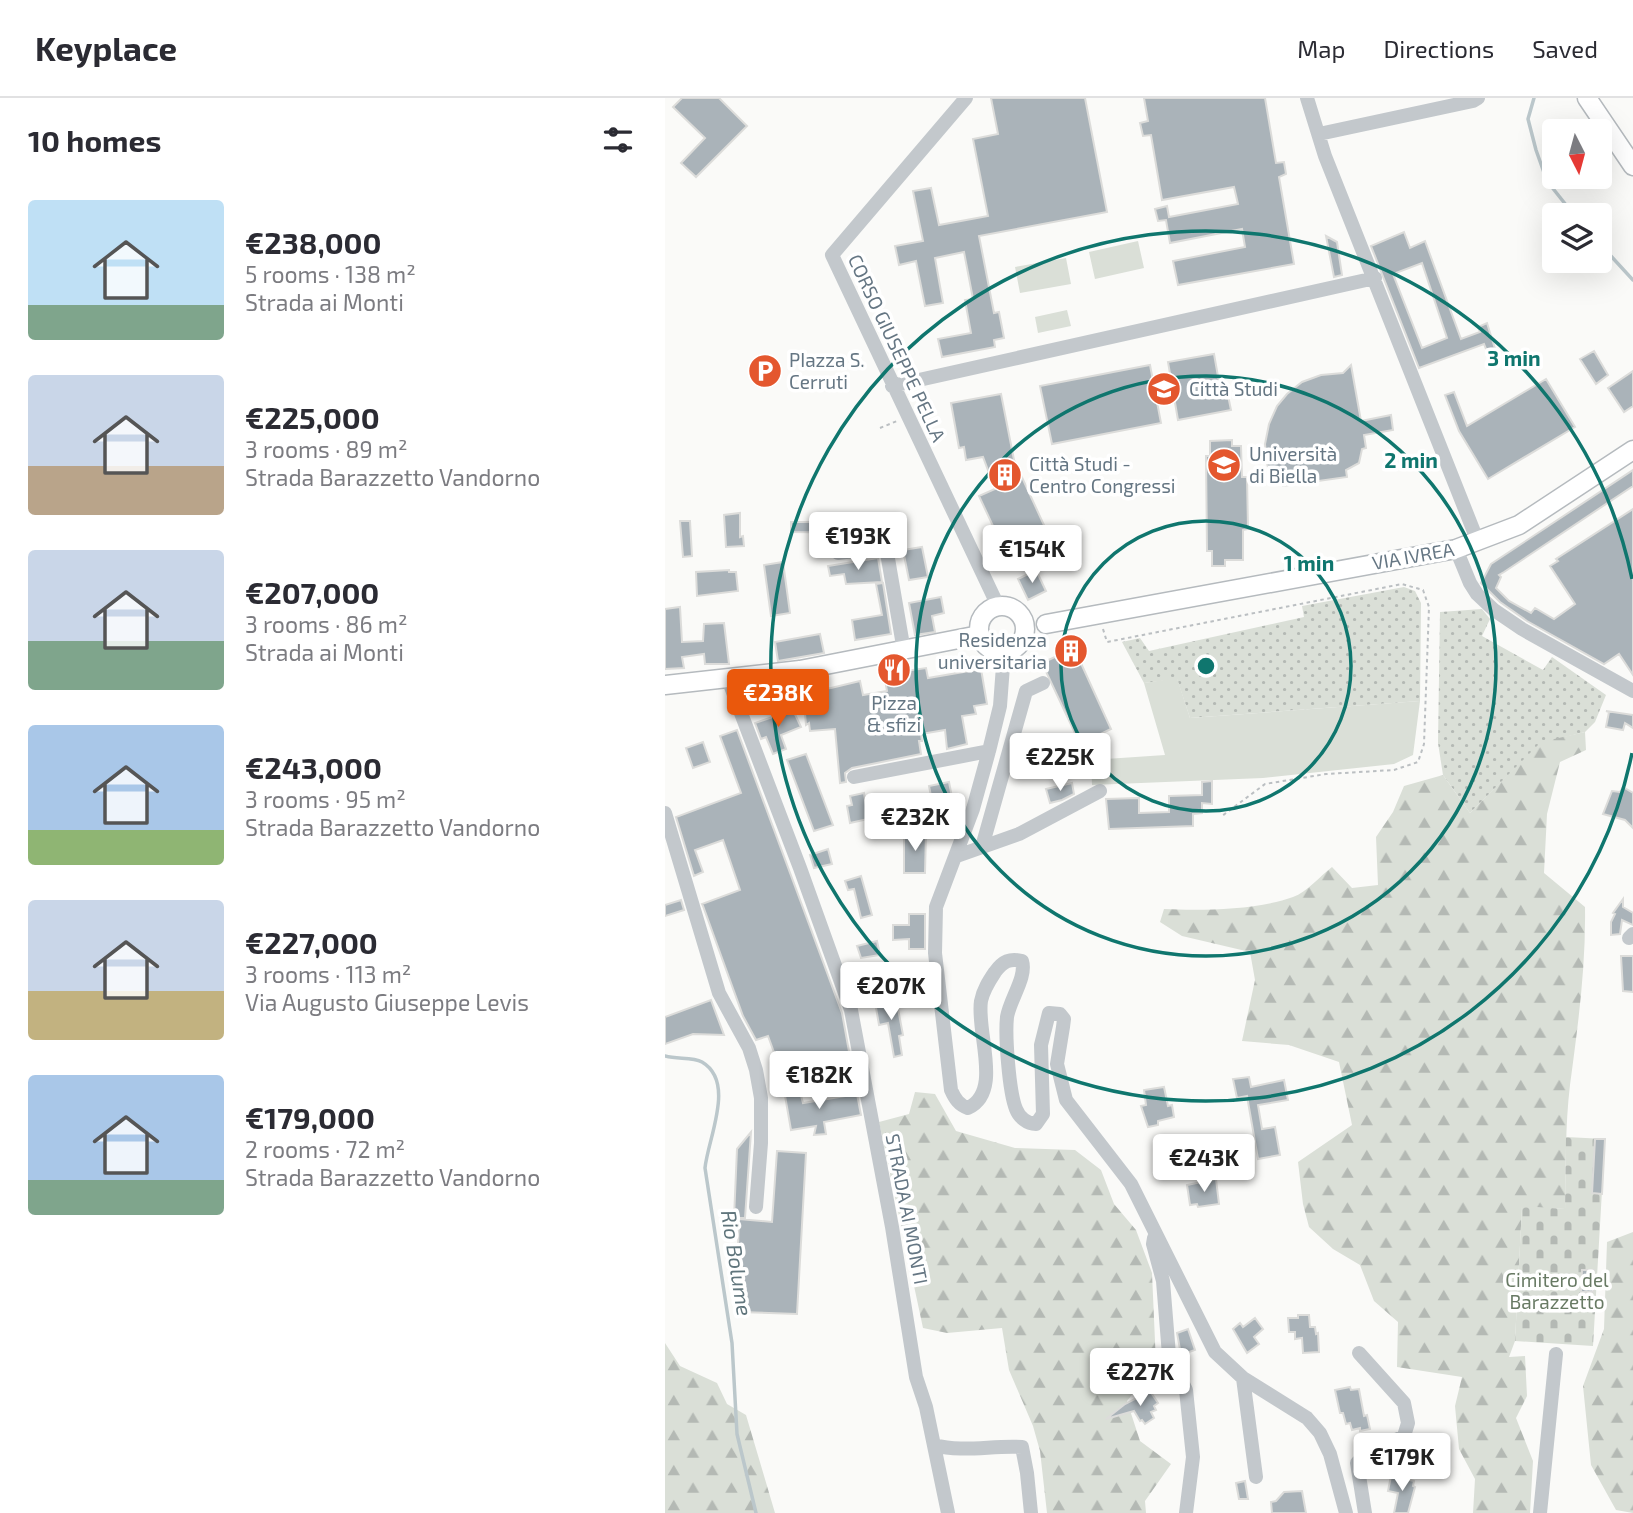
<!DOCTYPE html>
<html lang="en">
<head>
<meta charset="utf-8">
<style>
	body { margin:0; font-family:"Exo 2",sans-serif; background:#f7f7f7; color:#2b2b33; height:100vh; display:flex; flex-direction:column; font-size:26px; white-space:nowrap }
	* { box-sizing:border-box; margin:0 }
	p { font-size:23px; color:#7c7c81 }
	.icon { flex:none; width:38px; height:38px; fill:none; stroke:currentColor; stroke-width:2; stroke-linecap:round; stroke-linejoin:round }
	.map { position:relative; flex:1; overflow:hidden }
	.drawer { display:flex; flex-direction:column; background:#fff; width:665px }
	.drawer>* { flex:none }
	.needle { width:46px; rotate:174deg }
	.controls { position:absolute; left:877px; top:21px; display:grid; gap:14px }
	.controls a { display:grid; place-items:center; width:70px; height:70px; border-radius:7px; background:#fff; box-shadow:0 7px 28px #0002; font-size:35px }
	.price { position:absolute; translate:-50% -60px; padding:0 16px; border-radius:7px; background:#fff; color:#222; font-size:23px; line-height:46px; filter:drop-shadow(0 2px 4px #0008) }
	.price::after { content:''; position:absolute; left:50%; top:42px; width:21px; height:16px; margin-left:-10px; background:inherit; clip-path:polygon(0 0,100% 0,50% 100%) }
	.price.on { background:#ea580c; color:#fff }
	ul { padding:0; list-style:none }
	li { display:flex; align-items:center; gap:21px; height:175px; padding:0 28px }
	li span { display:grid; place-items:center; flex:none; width:196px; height:140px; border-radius:7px; color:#555 }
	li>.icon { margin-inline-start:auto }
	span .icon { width:84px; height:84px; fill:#fffc; stroke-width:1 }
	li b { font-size:30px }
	h2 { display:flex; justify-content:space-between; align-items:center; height:84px; padding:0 28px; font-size:30px }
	header { display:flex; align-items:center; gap:42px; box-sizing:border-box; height:98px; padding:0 35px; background:#fff; border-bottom:2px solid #e1e1e2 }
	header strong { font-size:33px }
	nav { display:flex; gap:38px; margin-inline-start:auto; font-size:24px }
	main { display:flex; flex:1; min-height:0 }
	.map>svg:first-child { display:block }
	.grass { fill:url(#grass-dots) }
	.forest { fill:url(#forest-firs) }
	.cemetery { fill:url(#cemetery-stones) }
	.green { fill:#dadfd7 }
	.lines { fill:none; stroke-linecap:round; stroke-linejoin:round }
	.stream { stroke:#bbc7cb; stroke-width:3.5 }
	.building { fill:#aab3b9; stroke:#dcdcda; stroke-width:2; fill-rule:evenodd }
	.major-casing { stroke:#b5babe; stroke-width:21 }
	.path { stroke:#bbbfc2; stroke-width:2; stroke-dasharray:3.5 3.5; stroke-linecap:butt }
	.minor { stroke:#c3c8cc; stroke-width:14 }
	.major { stroke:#fff; stroke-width:18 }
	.ring { fill:none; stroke:#0f766e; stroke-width:3.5 }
	.labels { text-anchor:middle; stroke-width:7; stroke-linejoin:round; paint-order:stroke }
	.street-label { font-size:19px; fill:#657683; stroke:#fff }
	.poi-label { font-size:19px; fill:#657683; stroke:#fff; text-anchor:start }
	.park-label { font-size:19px; fill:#687a64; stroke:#fff }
	.water-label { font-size:21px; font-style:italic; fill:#60757c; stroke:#fff }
	.centre { fill:#0f766e; stroke:#fff; stroke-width:3.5 }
	.ring-label { font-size:21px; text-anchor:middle; font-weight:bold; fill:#0f766e; stroke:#fff; stroke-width:7; stroke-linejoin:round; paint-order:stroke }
</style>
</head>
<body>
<header>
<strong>Keyplace</strong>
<nav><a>Map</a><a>Directions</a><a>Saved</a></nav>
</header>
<main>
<section class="drawer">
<h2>10 homes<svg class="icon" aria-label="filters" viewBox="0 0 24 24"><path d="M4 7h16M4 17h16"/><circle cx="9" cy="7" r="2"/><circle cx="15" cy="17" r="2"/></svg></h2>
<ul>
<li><span style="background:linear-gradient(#bfe0f5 75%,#7fa58c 0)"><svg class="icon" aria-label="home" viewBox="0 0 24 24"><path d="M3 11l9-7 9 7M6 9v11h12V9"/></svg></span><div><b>€238,000</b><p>5 rooms · 138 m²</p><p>Strada ai Monti</p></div></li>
<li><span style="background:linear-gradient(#c9d6e8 65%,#b9a48a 0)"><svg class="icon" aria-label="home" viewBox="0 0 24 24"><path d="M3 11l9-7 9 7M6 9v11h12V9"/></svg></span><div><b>€225,000</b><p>3 rooms · 89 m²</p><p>Strada Barazzetto Vandorno</p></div></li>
<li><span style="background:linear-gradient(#c9d6e8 65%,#7fa58c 0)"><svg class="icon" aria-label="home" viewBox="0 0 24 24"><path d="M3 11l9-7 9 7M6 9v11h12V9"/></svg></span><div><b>€207,000</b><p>3 rooms · 86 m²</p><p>Strada ai Monti</p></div></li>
<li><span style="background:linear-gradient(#a9c7e8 75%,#8fb573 0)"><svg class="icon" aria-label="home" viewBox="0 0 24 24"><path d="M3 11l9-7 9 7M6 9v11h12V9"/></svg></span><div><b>€243,000</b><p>3 rooms · 95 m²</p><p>Strada Barazzetto Vandorno</p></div></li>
<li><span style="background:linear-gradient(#c9d6e8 65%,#c2b280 0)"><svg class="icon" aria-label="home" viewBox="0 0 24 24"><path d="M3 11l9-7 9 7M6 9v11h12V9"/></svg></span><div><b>€227,000</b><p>3 rooms · 113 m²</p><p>Via Augusto Giuseppe Levis</p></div></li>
<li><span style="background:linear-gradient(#a9c7e8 75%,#7fa58c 0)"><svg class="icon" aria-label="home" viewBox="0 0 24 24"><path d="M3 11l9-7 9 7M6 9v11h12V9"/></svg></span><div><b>€179,000</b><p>2 rooms · 72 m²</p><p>Strada Barazzetto Vandorno</p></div></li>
</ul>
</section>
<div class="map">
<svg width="968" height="1415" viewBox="0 0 968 1415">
	<defs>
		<pattern id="grass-dots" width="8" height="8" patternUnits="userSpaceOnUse" patternTransform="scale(1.75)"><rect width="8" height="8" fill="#dadfd7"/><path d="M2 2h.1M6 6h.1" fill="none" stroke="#b4b9b4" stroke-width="1.8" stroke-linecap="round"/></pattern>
		<pattern id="forest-firs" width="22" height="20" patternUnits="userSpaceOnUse" patternTransform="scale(1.75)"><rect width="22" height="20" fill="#dadfd7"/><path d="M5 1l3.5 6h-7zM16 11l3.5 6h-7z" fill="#b4b9b4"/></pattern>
		<pattern id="cemetery-stones" width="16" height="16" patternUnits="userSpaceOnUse" patternTransform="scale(1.75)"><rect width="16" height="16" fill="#dadfd7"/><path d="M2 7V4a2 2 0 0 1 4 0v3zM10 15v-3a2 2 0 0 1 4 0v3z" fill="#b4b9b4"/></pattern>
	</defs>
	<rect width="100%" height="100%" fill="#fafaf8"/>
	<!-- grass -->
	<path class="grass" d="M739 489 750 493 756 505 755 603 525 620 512 581 479 585 457 544 475 540 484 553 639 519 637 508Z
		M817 511 825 521 817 538 878 572 887 559 941 597 930 624 920 634 876 645 805 715 778 677 773 645 775 514Z"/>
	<!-- forest -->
	<path class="forest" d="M920 634 921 652 895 664 882 716 879 775 920 809C921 869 913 927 905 987 900 1028 901 1070 900 1111L857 1109 850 1243 844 1259 860 1258 862 1298 851 1320 868 1363 865 1415H808L810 1381 794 1351 790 1308 797 1279 732 1269 733 1224 709 1203 695 1167 668 1151 644 1129 638 1106 633 1064 687 1027 674 964 624 947 577 943 590 882 585 854 517 838 495 824 499 811C536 813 593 812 628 799 642 794 655 778 667 769L687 790 713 787 711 739 728 714 739 688 778 677 805 715 876 644Z
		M250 994 270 996 291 1033 350 1050 410 1052 436 1072 449 1106 471 1132 487 1175 491 1266 462 1303 475 1343 506 1366 480 1403 481 1415H382L375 1353 368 1328 344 1272 337 1230 282 1235 258 1230 214 1024 244 1016Z
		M968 1134V1415L951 1412 926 1367 918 1288 939 1231 942 1144Z
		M0 1245 15 1268 52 1285 62 1306 81 1317 110 1415H0Z"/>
	<!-- cemetery -->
	<path class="cemetery" d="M901 1039 940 1041 928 1248 850 1243 857 1108 900 1111Z"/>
	<!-- green -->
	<path class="green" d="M473 143 479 170 430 181 424 154Z
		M401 160 406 186 355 195 350 169Z
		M402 212 406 228 373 235 370 219Z
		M512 580 525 620 755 603 748 657 729 666 598 680 427 687 426 662 500 657 479 585Z"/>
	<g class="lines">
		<!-- stream -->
		<path class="stream" d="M869 0 863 21 871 52 882 83 909 117
			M934 145 968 182
			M0 958C12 962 27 958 37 964 71 984 43 1040 40 1070L67 1245 72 1336 91 1415"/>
	</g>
	<!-- building -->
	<path class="building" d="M17 0H54L82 28 31 79 16 65 40 40 8 9Z
		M326 0H420L442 114 314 138 329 215 334 214 339 240 329 242 330 249 277 259 273 241 306 235 300 202 308 201 299 154 270 160 278 205 260 208 251 163 234 167 230 148 258 143 248 93 266 90 274 127 323 118 308 41 333 36Z
		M479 0H600L611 65 619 64 621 76 614 79 629 166 513 187 508 163 580 149 577 131 505 145 501 122 493 123 490 111 502 108 504 119 573 106 569 89 497 102 486 37 478 38 475 25 483 23Z
		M739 134 745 150 760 143 796 241 815 234 813 229 822 225 831 254 823 256 819 246 754 270 706 148ZM757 165 782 240 757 250 728 176Z
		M661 138 672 144 677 177 669 179Z
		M929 253 943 277 931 286 915 261Z
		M549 256 554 284 560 283 566 312 513 322 503 264Z
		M485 267 496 325 387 346 375 288Z
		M686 267 696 323 726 317 728 332 699 337 701 350 697 351 694 365 681 372 682 379 618 388 616 380 608 382 602 366 600 346 604 326 612 308 622 296 637 284 656 277 678 275Z
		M968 273V308L959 314 943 290Z
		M881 281 910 329 823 381 794 333 780 297 789 294 802 328Z
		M336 296 349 362 384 438 342 458 314 398 330 391 318 359 301 362 299 349 294 350 286 305Z
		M567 342V348H576L577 379H582L583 431 578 432V462H560V468H547V453H542L541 358H545V343Z
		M968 372V388L839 474 834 477 836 479 831 490 844 503 866 515 870 510 889 521 910 506 885 468 893 463 891 461 968 411V577L954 556 939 566 862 523 835 504 816 485 826 466Z
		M75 415V439L78 438 79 448 61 449 59 417Z
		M15 423H25L27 458 18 459Z
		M126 424H200V435L126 434Z
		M257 449 263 479 244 482 238 452Z
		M213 460 217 484 181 486 179 476 165 478 163 468Z
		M118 464 125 515 106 518 99 467Z
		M64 472V474H71L73 493 32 498 31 474Z
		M371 472 381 493 363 502 353 481Z
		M218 485 226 536 190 542 187 522 217 517 211 486Z
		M276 499 279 515 267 518 270 534 250 537 244 505Z
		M15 509 17 544 38 543 39 526 59 525 64 566H40L39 556 17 559 19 570 0 571V511Z
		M155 536 159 555 113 563 110 544Z
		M409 550 446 631 415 646 377 565Z
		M261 570 263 580 316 571 322 606 309 608 311 616 297 618 302 646 282 651 280 632 256 636 257 643H254L256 656 187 670 180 675 181 684 175 685 170 631 145 633 144 625 141 627 138 593 166 590 195 583 198 597 222 593 219 576Z
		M128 612 136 629 116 637 121 651 108 656 101 639 96 641 90 625Z
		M941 613 968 617V630L960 625 958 632 941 629 944 614Z
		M72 632 177 915 189 981 160 983 148 955 114 968 103 938 91 942 78 918 38 808 37 806 75 792 58 742 30 752 38 774 29 778 11 719 76 695 55 638Z
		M38 644 45 664 28 670 21 650Z
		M141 656 168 727 149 733 122 662Z
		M547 683V706L537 705V715L528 716V728L444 731 441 701 474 700V715L504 714V698L537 697V684Z
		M284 684 288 704 268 708 264 688Z
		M407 685 409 696 397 702 385 705 381 691Z
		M958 689 968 695V730L960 722 938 716 947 693 955 694Z
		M199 695 203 721 185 725 182 708 187 707 185 698Z
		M263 702 265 712 232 720 230 711 239 707Z
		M239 735H261L260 775H239Z
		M163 751 167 766 149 770 145 757Z
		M196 778 207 817 196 820 189 791 183 792 180 783Z
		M958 801V809L968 815V827L957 822 955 836 946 837V824L950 816 948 815Z
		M16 802 19 812 0 818V807Z
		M244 816H260V851H244V841L228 842V827H244Z
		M212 843 215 857 196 860 192 848Z
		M956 858H968V894L958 893Z
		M231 900 238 937 234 938 237 957 229 959 223 925 214 927 210 904Z
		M46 902 59 937 28 936 0 946V919Z
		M584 979 586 989 619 982 623 1002 593 1007 597 1031 610 1029 615 1057 593 1061 582 998 572 1000 568 981Z
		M499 989 503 1008 507 1007 509 1019 493 1023V1027L483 1029 476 1008 481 1007 479 992Z
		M134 990 138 1005 192 996 196 1017 159 1024 161 1036 149 1037 151 1028 126 1032 119 992Z
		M86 1034 80 1120H69L72 1051Z
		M930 1041H940L937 1096 927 1095Z
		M112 1053 141 1055 132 1216 74 1214 66 1178H72L74 1121 107 1124Z
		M551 1081 554 1106 533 1109 532 1106 525 1107 522 1087Z
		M917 1172H929L928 1194H916Z
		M633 1217H644L645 1229H650L651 1236 653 1235 654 1254 638 1255 637 1240 630 1241V1234H624L623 1220H633Z
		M590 1220 598 1231 589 1239 594 1246 582 1255 568 1231 575 1225 578 1229Z
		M523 1231 530 1252 516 1257 512 1235Z
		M685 1289 686 1292 694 1291 699 1318 702 1317 705 1331 695 1333V1330L687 1332 685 1325 681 1326 678 1315H675L670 1292Z
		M485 1293 493 1305 489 1308 491 1312 486 1314 489 1320 480 1326 477 1322 475 1323 469 1313 441 1321 460 1306Z
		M726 1378 749 1383 748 1388 750 1389 743 1415H729L733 1395 723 1393Z
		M580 1383 583 1401H574L571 1385Z
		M637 1393 641 1415H607L606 1404 611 1403 619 1394Z"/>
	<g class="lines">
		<!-- major casing -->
		<g class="major-casing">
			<path id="major" d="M922 0 968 68
				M314 531a23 23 0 1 1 46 0a23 23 0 1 1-46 0Z
				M381 526 791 451 854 427 968 352
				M0 587 135 572 314 537"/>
		</g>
		<!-- path -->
		<path class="path" d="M215 330 232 323
			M438 531 442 544 737 486 758 492 764 509 759 646 753 664 729 672 661 676 600 686 557 718"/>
		<!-- minor -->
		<path class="minor" d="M301 0 167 157 333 508
			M642 0 660 58 813 444
			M654 36 808 3 813 0
			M227 288 710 180
			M791 451 805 485 812 496 829 512 857 531 968 593
			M173 455 221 449 239 553
			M337 554 338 568 335 608 324 653 308 711 271 809 270 855 286 992C290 1001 294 1007 303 1010 338 994 311 934 316 903 318 892 324 883 330 874 338 863 345 860 357 863 362 879 345 901 342 919 340 938 344 994 351 1011 354 1019 362 1026 371 1026L378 1016 376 947 384 915 395 916 399 921 398 929 392 966 401 1002 466 1086 550 1254 578 1280 642 1320 655 1335 665 1356 681 1415
			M63 581 135 770 186 912 227 1129 251 1279 261 1309 283 1415
			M189 679 324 653
			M0 715 54 895 84 950 91 972 96 1000V1045L91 1109
			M317 749 361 593 378 585
			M292 758 354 736 435 693
			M964 840 968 836
			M489 1140 488 1146 498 1183 504 1257 521 1292 528 1359 521 1415
			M694 1255 739 1305 743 1325 739 1338 699 1358 692 1365 700 1415
			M578 1280 591 1379
			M269 1347C298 1355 327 1347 357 1349L362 1375 366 1415
			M875 1415 891 1256"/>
		<!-- major -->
		<use href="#major" class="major"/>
	</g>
	<!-- distance rings -->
	<g class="ring">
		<circle cx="541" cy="568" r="145"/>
		<circle cx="541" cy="568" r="290"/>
		<path d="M967 655A435 435 0 1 1 967 481"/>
	</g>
	<!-- icons -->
	<defs>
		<g id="parking-disc" transform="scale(1.75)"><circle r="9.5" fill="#e4572e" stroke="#fff"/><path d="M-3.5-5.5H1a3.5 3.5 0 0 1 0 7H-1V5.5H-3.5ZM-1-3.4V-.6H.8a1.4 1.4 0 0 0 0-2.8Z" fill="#fff"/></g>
		<g id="university-disc" transform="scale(1.75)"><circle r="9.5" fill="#e4572e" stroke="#fff"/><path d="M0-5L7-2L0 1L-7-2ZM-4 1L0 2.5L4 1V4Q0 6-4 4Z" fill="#fff"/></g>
		<g id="building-disc" transform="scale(1.75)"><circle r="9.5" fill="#e4572e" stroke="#fff"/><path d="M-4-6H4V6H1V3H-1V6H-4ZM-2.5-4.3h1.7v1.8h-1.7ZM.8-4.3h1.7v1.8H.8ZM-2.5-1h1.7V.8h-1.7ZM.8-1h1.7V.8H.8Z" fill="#fff"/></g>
		<g id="restaurant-disc" transform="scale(1.75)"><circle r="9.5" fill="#e4572e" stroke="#fff"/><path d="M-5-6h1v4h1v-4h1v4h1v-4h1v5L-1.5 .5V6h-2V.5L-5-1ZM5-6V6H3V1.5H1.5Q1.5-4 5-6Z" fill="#fff"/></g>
	</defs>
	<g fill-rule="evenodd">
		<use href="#parking-disc" x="100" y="273"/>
		<use href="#university-disc" x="499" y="291"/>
		<use href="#university-disc" x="559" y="367"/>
		<use href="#building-disc" x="340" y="377"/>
		<use href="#building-disc" x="406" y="553"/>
		<use href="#restaurant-disc" x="229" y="572"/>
	</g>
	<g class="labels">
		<!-- street labels -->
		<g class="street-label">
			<text transform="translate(232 250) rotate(65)" y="7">CORSO GIUSEPPE PELLA</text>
			<text transform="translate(748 458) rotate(-10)" y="7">VIA IVREA</text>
			<text transform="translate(242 1111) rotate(79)" y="7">STRADA AI MONTI</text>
		</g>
		<!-- poi labels -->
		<g class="poi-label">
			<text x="124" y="269">PIazza S.<tspan x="124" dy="22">Cerruti</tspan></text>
			<text x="524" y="298">Città Studi</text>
			<text x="584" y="363">Università<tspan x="584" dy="22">di Biella</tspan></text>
			<text x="364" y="373">Città Studi -<tspan x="364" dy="22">Centro Congressi</tspan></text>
			<text x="382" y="549" text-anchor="end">Residenza<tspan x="382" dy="22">universitaria</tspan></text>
			<text x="229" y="612" text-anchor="middle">Pizza<tspan x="229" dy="22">&amp; sfizi</tspan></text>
		</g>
		<!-- park labels -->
		<g class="park-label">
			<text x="892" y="1189">Cimitero del<tspan x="892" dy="22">Barazzetto</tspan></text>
		</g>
		<!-- water labels -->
		<g class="water-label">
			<text transform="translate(71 1165) rotate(81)" y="7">Rio Bolume</text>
		</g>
	</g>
	<circle cx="541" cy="568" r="10" class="centre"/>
	<g class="ring-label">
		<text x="849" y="268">3 min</text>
		<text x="746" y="370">2 min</text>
		<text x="644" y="473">1 min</text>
	</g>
</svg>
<div class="controls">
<a><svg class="needle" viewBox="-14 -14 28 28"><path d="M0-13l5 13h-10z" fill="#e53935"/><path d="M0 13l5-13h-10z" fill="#7c7c81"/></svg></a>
<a><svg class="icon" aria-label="layers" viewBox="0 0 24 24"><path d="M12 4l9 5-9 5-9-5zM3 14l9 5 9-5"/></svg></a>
</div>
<b class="price" style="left:193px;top:474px">€193K</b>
<b class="price" style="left:367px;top:487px">€154K</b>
<b class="price on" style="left:113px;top:631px">€238K</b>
<b class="price" style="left:395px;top:695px">€225K</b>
<b class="price" style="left:250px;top:755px">€232K</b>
<b class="price" style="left:226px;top:924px">€207K</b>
<b class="price" style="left:154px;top:1013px">€182K</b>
<b class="price" style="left:539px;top:1096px">€243K</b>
<b class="price" style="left:475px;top:1310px">€227K</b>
<b class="price" style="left:737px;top:1395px">€179K</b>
</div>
</main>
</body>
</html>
